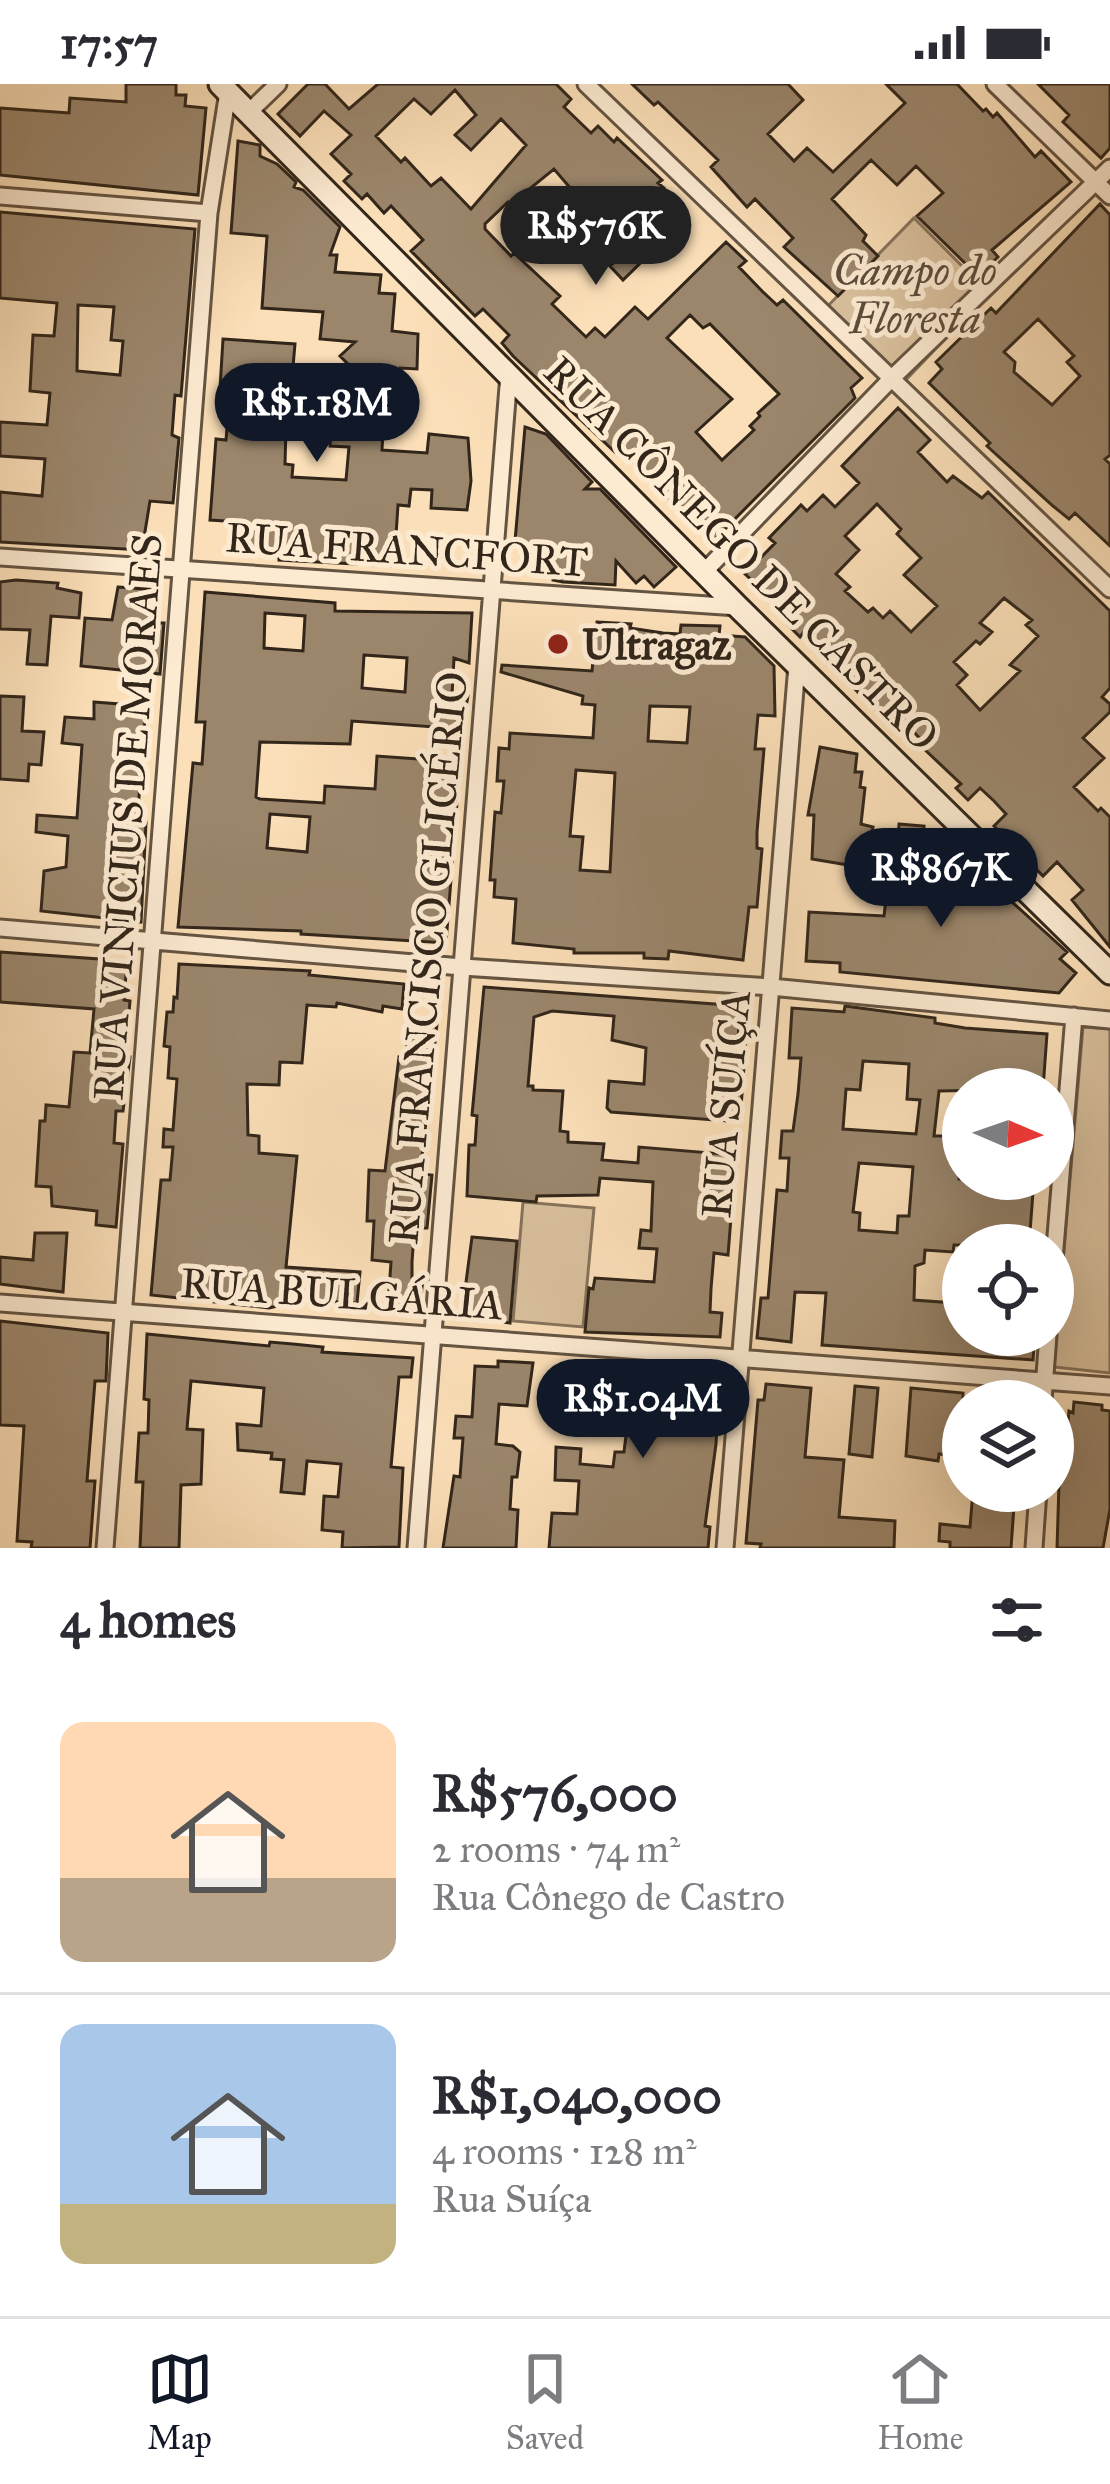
<!DOCTYPE html>
<html lang="en">
<head>
<meta charset="utf-8">
<style>
	body { margin:0; font-family:"IM FELL Great Primer",serif; background:#f7f7f7; color:#2b2b33; height:100vh; display:flex; flex-direction:column; font-size:45px; white-space:nowrap }
	* { box-sizing:border-box; margin:0 }
	p { font-size:39px; color:#7c7c81 }
	.icon { flex:none; width:66px; height:66px; fill:none; stroke:currentColor; stroke-width:2; stroke-linecap:round; stroke-linejoin:round }
	.map { position:relative; height:1464px; overflow:hidden }
	.sheet { display:flex; flex-direction:column; background:#fff; flex:1 }
	.sheet>* { flex:none }
	.needle { width:78px; rotate:92deg }
	.fabs { position:absolute; left:942px; top:984px; display:grid; gap:24px }
	.fabs a { display:grid; place-items:center; width:132px; height:132px; border-radius:50%; background:#fff; box-shadow:0 12px 48px #0002; font-size:60px }
	.price { position:absolute; translate:-50% -102px; padding:0 27px; border-radius:42px; background:#111827; color:#fff; font-size:39px; line-height:78px; filter:drop-shadow(0 3px 6px #0008) }
	.price::after { content:''; position:absolute; left:50%; top:72px; width:36px; height:27px; margin-left:-18px; background:inherit; clip-path:polygon(0 0,100% 0,50% 100%) }
	.price.on { background:#222; color:#fff }
	ul { padding:0; list-style:none }
	li { display:flex; align-items:center; gap:36px; height:300px; padding:0 60px }
	li+li { border-top:3px solid #e1e1e2 }
	li span { display:grid; place-items:center; flex:none; width:336px; height:240px; border-radius:24px; color:#555 }
	li>.icon { margin-inline-start:auto }
	span .icon { width:144px; height:144px; fill:#fffc; stroke-width:1 }
	li b { font-size:51px }
	h2 { display:flex; justify-content:space-between; align-items:center; height:144px; padding:0 60px; font-size:51px }
	.status { display:flex; justify-content:space-between; align-items:center; height:84px; padding:0 60px; background:#fff; direction:ltr }
	.status svg { height:33px; fill:currentColor }
	.dock { display:flex; justify-content:space-around; align-items:center; height:168px; border-top:3px solid #e1e1e2; background:#fff; font-size:33px; color:#7c7c81 }
	.dock a { display:grid; justify-items:center; gap:6px }
	.dock .on { color:#111827 }
	.map>svg:first-child { display:block }
	.green { fill:#d9c09d; stroke:#86735c; stroke-width:3 }
	.building { fill:#9b866c; stroke:#32261a; stroke-width:3; fill-rule:evenodd }
	.lines { fill:none; stroke-linecap:round; stroke-linejoin:round }
	.minor-casing { stroke:#645442; stroke-width:21 }
	.secondary-casing { stroke:#32261a; stroke-width:27 }
	.minor { stroke:#fcead1; stroke-width:15 }
	.secondary { stroke:#fcead1; stroke-width:21 }
	.poi-dot { fill:#8f2418; stroke:#fcead1; stroke-width:4.5 }
	.labels { text-anchor:middle; stroke-width:10; stroke-linejoin:round; paint-order:stroke }
	.park-label { font-size:42px; font-style:italic; fill:#5c4c3b; stroke:#fcead1 }
	.street-label { font-size:42px; fill:#32261a; stroke:#fcead1 }
	.poi-label { font-size:42px; font-weight:bold; fill:#32261a; stroke:#fcead1; text-anchor:start }
</style>
</head>
<body>
<div class="status"><b>17:57</b><svg viewBox="0 0 49 12"><path d="M0 12V9h3v3zM5 12V6h3v6zM10 12V3h3v9zM15 12V0h3v12zM26 1h20v11H26zM47 4h2v5h-2z"/></svg></div>
<div class="map">
<svg width="1110" height="1464" viewBox="0 0 1110 1464">
	<rect width="100%" height="100%" fill="#fbdfb8"/>
	<filter id="stains"><feTurbulence type="fractalNoise" baseFrequency=".00167" numOctaves="4"/><feColorMatrix values="0 0 0 0 .2 0 0 0 0 .09 0 0 0 0 .02 0 0 0 .5 -.17"/></filter>
	<radialGradient id="worn" r=".72"><stop offset=".6" stop-color="#630" stop-opacity="0"/><stop offset="1" stop-color="#630" stop-opacity=".3"/></radialGradient>
	<!-- green -->
	<path class="green" d="M914 134 989 209 898 304 821 229Z
		M1083 943 1110 945V1289L1054 1283Z
		M523 1118 594 1124 583 1243 513 1237Z"/>
	<!-- building -->
	<path class="building" d="M126 0H176V11H186L185 22 206 24 198 111 0 91V24L69 29 70 14 126 18Z
		M308 0H325L349 25 378 0H556L571 15 564 23 591 49 598 42 614 58 617 54 662 96 658 99 664 104 657 111 671 123 658 136 671 149 623 196 610 182 627 167 571 121 578 113 554 85 511 120 508 118 485 140V145L511 172 514 169 560 212 552 220 586 253 595 244 605 253 635 223 648 235 726 158 746 177 739 183 762 207 777 221 783 216 862 294 851 304 855 314 712 458 623 368 620 373 513 272 502 259 509 251 483 225 475 232 411 167 423 156 391 122 384 129 367 110 362 115 344 97 351 90 331 70 351 51 324 27 300 52 278 30ZM455 6 476 31 455 51 471 66 501 35 526 61 471 125 441 94 431 102 405 74 401 78 376 52 414 15 431 30ZM690 231 703 244 710 240 779 310 758 329 760 332 750 342 754 346 722 376 696 348 732 315 667 254Z
		M632 0H788L803 16 768 50 794 77 807 64 833 88 905 19 886 0H957L983 27 986 25 993 33 997 29 1035 73 1041 67 1071 98 992 166 998 173 978 192 917 132 943 109 916 82 897 101 871 76 832 115 866 151 863 157 878 172 838 212 784 163 793 154 755 115 747 123 711 83 718 76 658 18 654 21Z
		M1038 0H1110V64L1101 74 1063 38 1069 31Z
		M238 57 260 61V72L277 80 296 98 294 103 303 106 340 143 330 171H337L335 188 381 191 379 209 395 210 392 247 418 250 417 285 400 284 399 293 388 292 386 318 340 272 355 258 320 255 323 228 262 224 267 152 231 149Z
		M1100 120 1110 131V371L1105 375 1110 380V462L1075 429 1069 435 1053 422 987 362 990 359 929 299 942 285 936 278 991 224 996 229ZM1038 235 1074 272 1067 278 1080 292 1052 321 1014 288 1015 278 1004 268Z
		M0 128 195 145 181 312 175 311 172 351 179 354 173 419 150 417 142 466 0 458V408L42 412 45 375 0 372V338L47 341 50 309 30 307 33 251 54 252 57 219 0 214ZM78 221 114 223 111 256 123 257 120 291 77 287Z
		M223 255 295 260 292 294 354 299 350 344 383 347 382 366 427 369 429 350 468 354 471 397 467 426 431 424 432 406 411 405 409 422 398 421 394 482 279 476V469L240 466 241 438 210 436 216 355 226 356 229 322 219 321ZM286 343 331 346 330 362 349 363 346 396 292 393 293 381 285 380Z
		M898 324 930 356 918 368 947 398 953 392 982 414 988 408 1110 527V604L1102 613 1110 620V628L1083 654 1104 674 1074 703 1098 727 1101 724 1110 733V863L1072 816 1083 806 1057 778 1043 792 994 742 1006 730 994 717 980 704 968 716 956 704 961 700 921 662 924 659 899 632 891 639 866 617 803 549 800 553 787 540 792 534 745 490 775 459 769 454 801 421 807 427 823 411 835 423 859 399 842 382ZM877 420 901 445 897 450 921 474 904 491 937 522 911 548 890 527 883 534 873 524 868 528 845 507 850 503 836 490 859 466 845 452ZM1004 514 1032 536 1026 541 1038 552 1010 581 1020 587 980 626 957 601 967 591 954 578 976 557 980 560 992 548 980 539Z
		M525 343 546 350 592 398 585 405H600L676 483 654 503 644 492 636 499 616 477 615 501 563 498 553 496V490L520 487 522 457H515Z
		M16 496 58 499 57 504 81 509 79 534 51 532 47 581 27 580 30 546 0 545V498Z
		M118 503 157 506 155 539H164L160 590 81 582 85 534 112 536Z
		M205 508 335 519V527L472 529 469 579 454 574 452 611 468 612 462 645 352 637 350 660 260 658 256 713 260 715 324 719 325 702 375 705 377 672 446 677 445 692 459 693 446 859 301 850V847L178 843 193 679 202 680 205 638H196ZM265 529 305 532 303 567 264 564ZM364 571 407 574 405 608 362 604ZM270 730 310 733 307 768 267 764Z
		M597 538 631 540 630 544 663 549 680 550 681 541 720 542 719 551 745 553 774 582 775 632 758 631 755 665H764L757 748V764L762 765 757 823H749L743 876 669 867 668 875 644 874V869H574V865L513 859 516 815 494 813 495 796H490L495 728 501 729 504 697H497L499 664 509 665 510 649 593 654 595 621 582 620 583 612 501 588 502 581 592 587ZM650 622 690 623 687 659 648 657ZM576 686 615 689 610 788 580 786 583 753 570 752Z
		M0 612 24 613 22 647 44 648 41 681 29 680 28 697 0 695Z
		M94 618 146 622 137 739H146L141 838 41 827 44 787 66 783 68 752 36 748 37 731 77 734 82 661 62 659 65 633 94 635Z
		M820 663 857 670 855 688H862L860 703 865 704 861 740 873 743 860 783 812 775 814 731H808Z
		M899 740 924 742 922 764 946 766 945 776 967 777 1067 868 1060 875 1076 889 1059 909 840 888V879L806 877 809 828 884 832 887 807 894 808Z
		M0 868 127 877 124 916 130 917 125 973H130L123 1027H116L114 1059 123 1060 116 1143 96 1141 97 1127 52 1122 51 1103 36 1102 40 1037H45L46 1021 69 1023 74 968 90 969 94 925 0 918Z
		M179 880 310 887 309 891 404 900 402 925 383 922 382 928 337 919 336 923 307 921 302 979 280 978 279 1001 247 1000 248 1051 259 1052V1069L297 1072 286 1183 360 1188 357 1219 283 1215 282 1221 269 1224 151 1211 161 1096H170L173 1063H163L164 1045 173 1046 177 995 168 994 170 963 164 962 167 928H173L174 913 177 914Z
		M484 903 741 922 738 954H746L740 1038 611 1028 607 1024 609 997 644 1000 646 964 612 956 614 932 552 927 534 933 528 1002H533V1006L563 1007 560 1047 568 1048V1058L604 1060 602 1076 638 1079 639 1063 736 1071 728 1171 714 1169 711 1205 710 1228 722 1229 720 1253 585 1248 589 1204 593 1205 595 1194 654 1198 657 1165 639 1164 641 1146 651 1147 653 1098 600 1094 598 1111 537 1112 536 1118 467 1112 469 1061H475L477 1032 472 1031Z
		M845 922 935 934V939L965 944 1047 950 1043 1005 939 1007 934 1052H947L948 1069 959 1070V1095H1034L1029 1161H954L953 1168 925 1166 924 1179 915 1182 914 1216 954 1219 953 1234 963 1235V1251H1035L1033 1276 822 1261 826 1209 795 1208 791 1258 757 1254 761 1214H768L777 1106 787 1107 789 1074H780L782 1047H793L798 1010 801 974H789L792 924 844 928ZM863 977 909 980 907 1015 920 1016 916 1050 843 1045 846 1005 860 1006ZM859 1079 913 1083 909 1132H898L897 1149 859 1146 860 1129 853 1128Z
		M412 938 437 940 420 1090 432 1091 427 1144H418L414 1150 412 1178V1194H423L419 1232 397 1230V1222L388 1221 391 1178 372 1176 374 1137H367L369 1086 385 1087 399 973 404 974Z
		M35 1149H67L63 1208 0 1200V1173L33 1176Z
		M472 1153 517 1157 510 1239 486 1236 487 1229 462 1228Z
		M0 1237 108 1249 106 1297H95L87 1397H95L90 1464H31L32 1458 17 1457 24 1342 0 1341Z
		M147 1250 269 1262 270 1258 293 1260 323 1263 322 1268 413 1274 411 1293H399L391 1383 403 1384 399 1463 342 1464 343 1448 322 1446 324 1412 338 1413 341 1380 307 1377 304 1410 281 1408 284 1376 271 1375 272 1369 238 1366 237 1340 261 1342 264 1304 191 1297 187 1345 203 1346 201 1400 181 1401 179 1464H140L143 1398H136L139 1349H148L149 1316 144 1315Z
		M498 1277 533 1279 527 1322 499 1320 496 1360 513 1362 520 1368 517 1393H512L510 1425 518 1426 516 1464H443L454 1392 460 1393 463 1354H454L456 1332 472 1333 475 1282 498 1283Z
		M615 1281 720 1287 716 1360 705 1442 710 1443 708 1464H549L552 1429 577 1430 579 1397 555 1396 556 1363 581 1365 580 1380 613 1383 615 1368H624L630 1318 593 1315 592 1321 554 1319 555 1292 584 1294V1283L615 1285Z
		M766 1300 811 1304 805 1373 844 1376 839 1433 895 1437 894 1464H760L761 1460 746 1459 758 1316H764Z
		M855 1302 878 1304 872 1373 849 1370Z
		M911 1304 963 1309V1363L957 1362V1372L939 1370 938 1377 906 1372Z
		M1074 1318 1102 1321V1326L1110 1327V1425L1103 1464H1057L1060 1368 1065 1369 1069 1327 1073 1329Z
		M973 1407 1015 1408 1011 1464H950V1458L939 1457 940 1440 970 1443Z"/>
	<g class="lines">
		<!-- minor casing -->
		<g class="minor-casing">
			<path id="minor" d="M586 0 1110 505
				M995 0 1110 112
				M248 29 278 0
				M0 112 209 129
				M0 473 738 523
				M705 487 891 295 1110 84
				M0 844 462 883 771 903 1110 936
				M1053 1188 1074 932
				M0 1219 1110 1302
				M1043 1317 1048 1251
				M105 1464 209 129 228 8
				M416 1464 509 290
				M725 1464 797 581
				M1034 1464 1038 1407"/>
		</g>
		<!-- secondary casing -->
		<g class="secondary-casing">
			<path id="secondary" d="M220 0 738 523 1110 889"/>
		</g>
		<!-- minor -->
		<use href="#minor" class="minor"/>
		<!-- secondary -->
		<use href="#secondary" class="secondary"/>
	</g>
	<!-- markers -->
	<circle class="poi-dot" cx="558" cy="560" r="12"/>
	<g class="labels">
		<!-- park labels -->
		<g class="park-label">
			<text x="915" y="201">Campo do<tspan x="915" dy="48">Floresta</tspan></text>
		</g>
		<!-- street labels -->
		<g class="street-label">
			<text transform="translate(407 465) rotate(4)" y="15">RUA FRANCFORT</text>
			<text transform="translate(742 469) rotate(45)" y="15">RUA CÔNEGO DE CASTRO</text>
			<text transform="translate(127 733) rotate(-86)" y="15">RUA VINICIUS DE MORAES</text>
			<text transform="translate(427 874) rotate(-85)" y="15">RUA FRANCISCO GLICÉRIO</text>
			<text transform="translate(725 1020) rotate(-85)" y="15">RUA SUÍÇA</text>
			<text transform="translate(342 1209) rotate(4)" y="15">RUA BULGÁRIA</text>
		</g>
		<!-- poi labels -->
		<g class="poi-label">
			<text x="582" y="575">Ultragaz</text>
		</g>
	</g>
	<rect width="100%" height="100%" filter="url(#stains)"/>
	<rect width="100%" height="100%" fill="url(#worn)"/>
</svg>
<div class="fabs">
<a><svg class="needle" viewBox="-14 -14 28 28"><path d="M0-13l5 13h-10z" fill="#e53935"/><path d="M0 13l5-13h-10z" fill="#7c7c81"/></svg></a>
<a><svg class="icon" aria-label="locate" viewBox="0 0 24 24"><circle cx="12" cy="12" r="6"/><path d="M12 2v4M12 18v4M2 12h4M18 12h4"/></svg></a>
<a><svg class="icon" aria-label="layers" viewBox="0 0 24 24"><path d="M12 4l9 5-9 5-9-5zM3 14l9 5 9-5"/></svg></a>
</div>
<b class="price on" style="left:596px;top:204px">R$576K</b>
<b class="price" style="left:317px;top:381px">R$1.18M</b>
<b class="price" style="left:941px;top:846px">R$867K</b>
<b class="price" style="left:643px;top:1377px">R$1.04M</b>
</div>
<section class="sheet">
<h2>4 homes<svg class="icon" aria-label="filters" viewBox="0 0 24 24"><path d="M4 7h16M4 17h16"/><circle cx="9" cy="7" r="2"/><circle cx="15" cy="17" r="2"/></svg></h2>
<ul>
<li><span style="background:linear-gradient(#ffd9b3 65%,#b9a48a 0)"><svg class="icon" aria-label="home" viewBox="0 0 24 24"><path d="M3 11l9-7 9 7M6 9v11h12V9"/></svg></span><div><b>R$576,000</b><p>2 rooms · 74 m²</p><p>Rua Cônego de Castro</p></div></li>
<li><span style="background:linear-gradient(#a9c7e8 75%,#c2b280 0)"><svg class="icon" aria-label="home" viewBox="0 0 24 24"><path d="M3 11l9-7 9 7M6 9v11h12V9"/></svg></span><div><b>R$1,040,000</b><p>4 rooms · 128 m²</p><p>Rua Suíça</p></div></li>
</ul>
</section>
<nav class="dock">
<a class="on"><svg class="icon" aria-label="map" viewBox="0 0 24 24"><path d="M3 6l6-2 6 2 6-2v14l-6 2-6-2-6 2zM9 4v14M15 6v14"/></svg>Map</a>
<a><svg class="icon" aria-label="saved" viewBox="0 0 24 24"><path d="M7 4h10v16l-5-4-5 4z"/></svg>Saved</a>
<a><svg class="icon" aria-label="home" viewBox="0 0 24 24"><path d="M3 11l9-7 9 7M6 9v11h12V9"/></svg>Home</a>
</nav>
</body>
</html>
